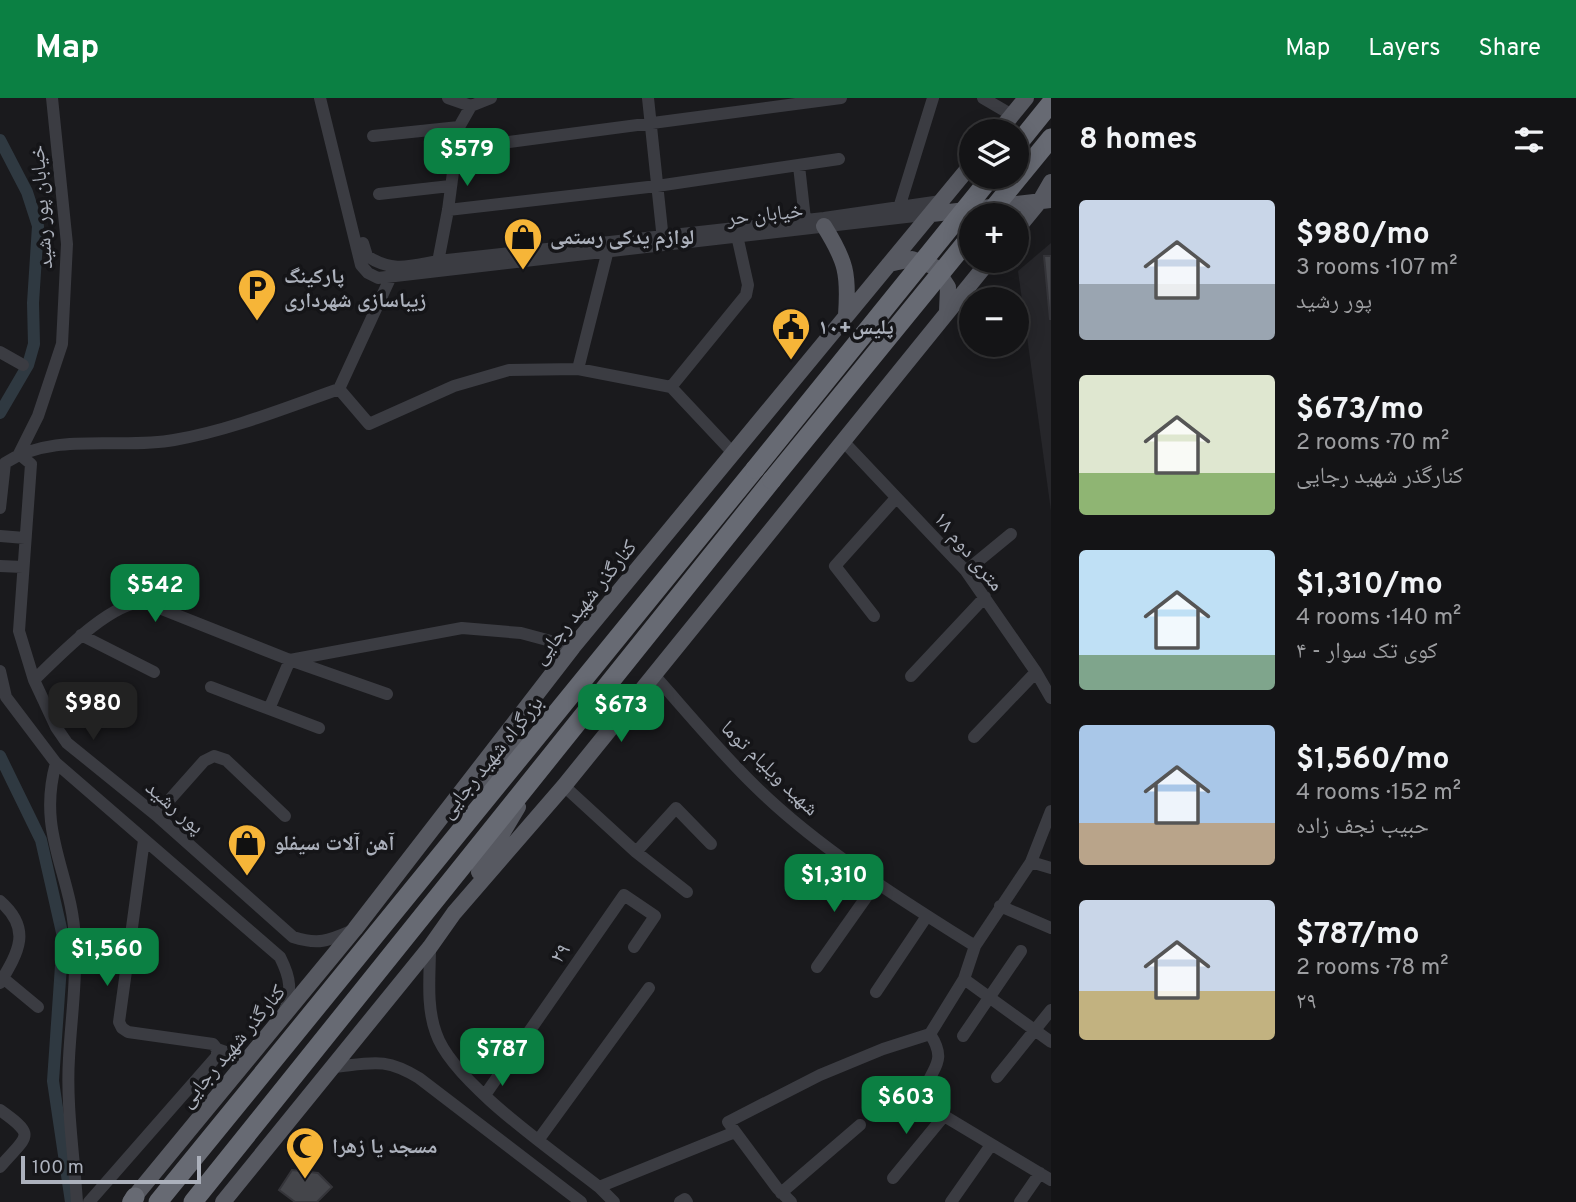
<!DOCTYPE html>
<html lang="en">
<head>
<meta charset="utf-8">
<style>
	body { margin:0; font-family:Overpass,"Noto Naskh Arabic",sans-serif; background:#212123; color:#f1f3f6; height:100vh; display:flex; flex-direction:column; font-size:26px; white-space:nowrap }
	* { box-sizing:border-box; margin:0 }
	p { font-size:23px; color:#9d9ea1 }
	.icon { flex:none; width:38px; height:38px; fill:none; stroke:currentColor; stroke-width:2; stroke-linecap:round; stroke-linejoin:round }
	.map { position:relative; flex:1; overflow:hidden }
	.details { display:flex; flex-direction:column; background:#141416; width:525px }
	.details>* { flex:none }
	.controls { position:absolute; left:959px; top:21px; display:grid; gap:14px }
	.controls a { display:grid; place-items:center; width:70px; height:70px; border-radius:50%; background:#141416; box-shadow:0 4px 18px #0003,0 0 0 2px #333335; font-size:35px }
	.scale { position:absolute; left:21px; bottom:18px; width:180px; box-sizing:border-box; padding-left:7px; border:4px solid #acb1bc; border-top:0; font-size:19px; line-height:24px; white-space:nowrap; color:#acb1bc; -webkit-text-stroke:5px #151518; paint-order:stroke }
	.price { position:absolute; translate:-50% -60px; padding:0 16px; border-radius:14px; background:#0b8043; color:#fff; font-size:23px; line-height:46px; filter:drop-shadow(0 2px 4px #0008) }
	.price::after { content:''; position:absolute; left:50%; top:42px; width:21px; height:16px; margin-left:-10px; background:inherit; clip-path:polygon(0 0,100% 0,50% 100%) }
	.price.current { background:#222; color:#fff }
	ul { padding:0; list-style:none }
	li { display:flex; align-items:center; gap:21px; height:175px; padding:0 28px }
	li span { display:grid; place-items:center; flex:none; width:196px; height:140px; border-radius:7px; color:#555 }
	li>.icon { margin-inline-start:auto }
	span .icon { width:84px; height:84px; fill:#fffc; stroke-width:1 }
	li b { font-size:30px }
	h2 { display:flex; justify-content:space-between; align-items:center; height:84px; padding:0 28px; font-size:30px }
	header { display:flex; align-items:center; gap:42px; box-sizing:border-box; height:98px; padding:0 35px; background:#0b8043; color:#fff }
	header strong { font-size:33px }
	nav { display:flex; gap:38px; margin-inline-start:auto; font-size:24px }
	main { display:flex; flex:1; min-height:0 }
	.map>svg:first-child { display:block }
	.built { fill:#26262a }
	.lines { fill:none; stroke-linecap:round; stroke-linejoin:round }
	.canal { stroke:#2f3941; stroke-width:12 }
	.building { fill:#44454a; stroke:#343439; stroke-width:2 }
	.minor { stroke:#3b3c42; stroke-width:12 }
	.major { stroke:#575961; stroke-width:16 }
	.highway { stroke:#676a73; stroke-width:19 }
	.highway-bridge { stroke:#676a73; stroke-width:19 }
	.labels { text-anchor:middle; stroke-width:7; stroke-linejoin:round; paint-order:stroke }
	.street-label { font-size:21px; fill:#acb1bc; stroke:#151518 }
	.poi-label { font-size:21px; font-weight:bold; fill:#acb1bc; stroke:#151518; text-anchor:start }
</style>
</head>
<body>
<header>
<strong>Map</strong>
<nav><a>Map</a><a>Layers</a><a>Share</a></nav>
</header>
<main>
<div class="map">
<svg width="1051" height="1104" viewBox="0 0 1051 1104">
	<rect width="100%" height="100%" fill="#1a1a1d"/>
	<!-- built -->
	<path class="built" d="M1051 145V413L1018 173Z"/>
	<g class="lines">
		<!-- canal -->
		<path class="canal" d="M0 42 27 94 38 128 33 205 34 246 28 267 0 315
			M0 658 41 742 63 839 53 983 71 1104"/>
	</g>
	<!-- building -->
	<path class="building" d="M1044 158H1051V221H1050Z
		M292 1072 318 1075 332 1089 317 1104H295L279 1092Z"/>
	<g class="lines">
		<!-- minor -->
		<path class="minor" d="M320 0 361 167 368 175 378 180 932 116
			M448 0 471 8
			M648 0 663 142
			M983 0 1012 17
			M373 38 459 29
			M456 51 841 0
			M799 68 806 130
			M379 96 450 88
			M448 112 657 88 839 61
			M898 113 933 0
			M363 145 367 158C393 175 410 168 438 163L824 120 941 103
			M437 169 448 112 459 29 471 8 491 0
			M0 254 23 267
			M578 271 608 152V146
			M671 289 746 197 748 187 736 133
			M339 291 369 326 454 288 509 272 578 271 671 289 733 355
			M339 291 393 174
			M843 343 966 473 1036 574 1051 600
			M19 356 31 366 19 533 34 582 56 629 67 645 156 717 293 839C318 847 328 843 351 833
			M19 356 38 318 62 246 67 146 52 0
			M0 410 5 365C54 333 119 352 174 342 231 332 285 310 339 291
			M0 438 25 440
			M0 468 23 469
			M966 473 1011 436
			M874 518 835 468 896 400
			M81 537 154 574
			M0 573 6 599 56 665 280 859C292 883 291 891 284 916
			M654 577C687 614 719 653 755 688 818 750 900 801 975 848
			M911 578 985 499
			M34 582C59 558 110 504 144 504L290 562 269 611 211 589
			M387 596 290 562 462 530 521 535 573 549
			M269 611 319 630
			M974 639 1036 574
			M56 665C36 736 73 777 75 843 77 882 71 921 69 960 66 1007 74 1057 77 1104
			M564 688 636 754 687 794
			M156 717 204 663 214 658 226 662 285 718
			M144 742 119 924 122 930 128 934 213 946 217 951 248 962
			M636 754 676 710 711 746
			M1031 764 1051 770
			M0 803C32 831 19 853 0 885
			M1000 808 1051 830
			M430 849C430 877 426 908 436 935 452 984 556 1055 599 1089L614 1104
			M817 869 877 784
			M3 880 38 909
			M964 881 1051 944
			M876 894 927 818
			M930 936 964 881 975 848 1031 764 1051 713
			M930 936C953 971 920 972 926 1007L1051 1082
			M963 938 1021 853
			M334 969C372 965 385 959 419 980L581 1104
			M997 979 1051 912
			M485 997 624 797 655 818 634 849
			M0 1012C38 1039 27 1037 0 1069
			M539 1041 649 890
			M893 1080 944 1018
			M599 1089 735 1034
			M781 1095 860 1027
			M89 1104 217 958V951
			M680 1104 685 1101 687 1104
			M791 1104 777 1090 728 1024 820 977 883 951 930 936
			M951 1104 991 1047
			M1020 1104 1040 1075"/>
		<!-- major -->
		<path class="major" d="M999 33 1026 0
			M932 116 1051 102
			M824 128C846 163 849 176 846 217
			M1017 131 1040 103 1051 84
			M889 166 912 161 935 169 948 189 947 213
			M474 692 523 644
			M479 774 518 709
			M130 1104 355 831 573 549 971 67
			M223 1104 430 849 454 815 564 688 989 163"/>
		<!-- highway -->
		<path class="highway" d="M1017 47 1051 5
			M132 1104 135 1099
			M158 1104 755 371
			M193 1104 772 382"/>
		<!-- highway-bridge -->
		<path class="highway-bridge" d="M988 117 1051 40
			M755 371 991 79
			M772 382 971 138"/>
	</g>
	<!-- icons -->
	<defs>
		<g id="shop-pin" transform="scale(2.0125)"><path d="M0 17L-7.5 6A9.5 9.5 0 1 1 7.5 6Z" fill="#f6b538" stroke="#151518"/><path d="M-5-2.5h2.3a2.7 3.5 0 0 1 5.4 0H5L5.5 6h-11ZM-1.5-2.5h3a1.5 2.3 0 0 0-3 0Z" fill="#111"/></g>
		<g id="parking-pin" transform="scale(2.0125)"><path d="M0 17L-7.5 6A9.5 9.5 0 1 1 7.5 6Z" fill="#f6b538" stroke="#151518"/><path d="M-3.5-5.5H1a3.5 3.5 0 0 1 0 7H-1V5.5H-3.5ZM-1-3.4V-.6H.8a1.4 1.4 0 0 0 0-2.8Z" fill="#111"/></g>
		<g id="civic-pin" transform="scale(2.0125)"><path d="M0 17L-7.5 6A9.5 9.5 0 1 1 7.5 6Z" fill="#f6b538" stroke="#151518"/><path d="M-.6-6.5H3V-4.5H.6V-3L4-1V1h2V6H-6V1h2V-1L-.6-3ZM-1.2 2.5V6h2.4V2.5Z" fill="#111"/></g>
		<g id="mosque-pin" transform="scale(2.0125)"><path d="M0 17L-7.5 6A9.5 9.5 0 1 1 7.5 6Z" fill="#f6b538" stroke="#151518"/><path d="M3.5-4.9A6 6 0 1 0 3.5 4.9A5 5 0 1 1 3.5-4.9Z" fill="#111"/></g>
	</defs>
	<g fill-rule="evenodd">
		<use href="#shop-pin" x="523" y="139"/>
		<use href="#parking-pin" x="257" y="190"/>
		<use href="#civic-pin" x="791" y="229"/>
		<use href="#shop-pin" x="247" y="745"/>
		<use href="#mosque-pin" x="305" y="1048"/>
	</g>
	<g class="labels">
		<!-- street labels -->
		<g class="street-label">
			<text transform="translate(41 109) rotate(-94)" y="7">خیابان پور رشید</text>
			<text transform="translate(765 116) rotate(-6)" y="7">خیابان حر</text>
			<text transform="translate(969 453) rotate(50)" y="7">۱۸ متری دوم</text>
			<text transform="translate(584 504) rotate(-51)" y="7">کنارگذر شهید رجایی</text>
			<text transform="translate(491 659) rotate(-51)" y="7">بزرگراه شهید رجایی</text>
			<text transform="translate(770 670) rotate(44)" y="7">شهید ویلیام توما</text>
			<text transform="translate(175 709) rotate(41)" y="7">پور رشید</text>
			<text transform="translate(560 855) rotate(-55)" y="7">۲۹</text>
			<text transform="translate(232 948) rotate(-50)" y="7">کنارگذر شهید رجایی</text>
		</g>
		<!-- poi labels -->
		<g class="poi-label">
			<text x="550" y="146">لوازم یدکی رستمی</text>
			<text x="284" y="185">پارکینگ<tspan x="284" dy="24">زیباسازی شهرداری</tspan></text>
			<text x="818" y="236">پلیس+١٠</text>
			<text x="274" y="752">آهن آلات سیفلو</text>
			<text x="332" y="1055">مسجد یا زهرا</text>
		</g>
	</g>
</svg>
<div class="controls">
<a><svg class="icon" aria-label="layers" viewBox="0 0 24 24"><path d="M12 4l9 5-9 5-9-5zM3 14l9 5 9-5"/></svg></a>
<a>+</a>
<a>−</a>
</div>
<div class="scale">100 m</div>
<b class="price" style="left:467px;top:90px">$579</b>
<b class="price" style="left:155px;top:526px">$542</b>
<b class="price current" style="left:93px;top:644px">$980</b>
<b class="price" style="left:621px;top:646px">$673</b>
<b class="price" style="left:834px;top:816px">$1,310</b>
<b class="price" style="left:107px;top:890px">$1,560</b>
<b class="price" style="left:502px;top:990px">$787</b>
<b class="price" style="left:906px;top:1038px">$603</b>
</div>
<section class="details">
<h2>8 homes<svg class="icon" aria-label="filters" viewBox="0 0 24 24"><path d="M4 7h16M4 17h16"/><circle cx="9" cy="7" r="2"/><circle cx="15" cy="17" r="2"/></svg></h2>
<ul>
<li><span style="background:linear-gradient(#c9d6e8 60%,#9aa5b1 0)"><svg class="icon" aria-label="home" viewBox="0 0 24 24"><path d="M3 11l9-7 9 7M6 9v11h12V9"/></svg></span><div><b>$980/mo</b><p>3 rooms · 107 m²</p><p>پور رشید</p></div></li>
<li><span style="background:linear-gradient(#dfe7d0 70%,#8fb573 0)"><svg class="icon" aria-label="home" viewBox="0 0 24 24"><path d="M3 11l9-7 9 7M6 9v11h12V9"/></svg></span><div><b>$673/mo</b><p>2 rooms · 70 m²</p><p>کنارگذر شهید رجایی</p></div></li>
<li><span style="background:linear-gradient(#bfe0f5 75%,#7fa58c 0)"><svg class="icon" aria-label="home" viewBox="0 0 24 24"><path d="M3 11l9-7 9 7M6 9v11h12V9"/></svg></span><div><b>$1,310/mo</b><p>4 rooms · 140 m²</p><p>۴ - کوی تک سوار</p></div></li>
<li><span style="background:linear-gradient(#a9c7e8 70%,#b9a48a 0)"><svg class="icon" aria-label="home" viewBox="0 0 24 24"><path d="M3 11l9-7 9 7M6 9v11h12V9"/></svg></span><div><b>$1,560/mo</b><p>4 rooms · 152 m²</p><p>حبیب نجف زاده</p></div></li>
<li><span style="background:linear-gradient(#c9d6e8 65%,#c2b280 0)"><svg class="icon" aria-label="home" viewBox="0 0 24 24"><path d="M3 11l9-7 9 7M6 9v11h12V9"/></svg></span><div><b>$787/mo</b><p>2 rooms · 78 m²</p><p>۲۹</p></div></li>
</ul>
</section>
</main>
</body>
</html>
